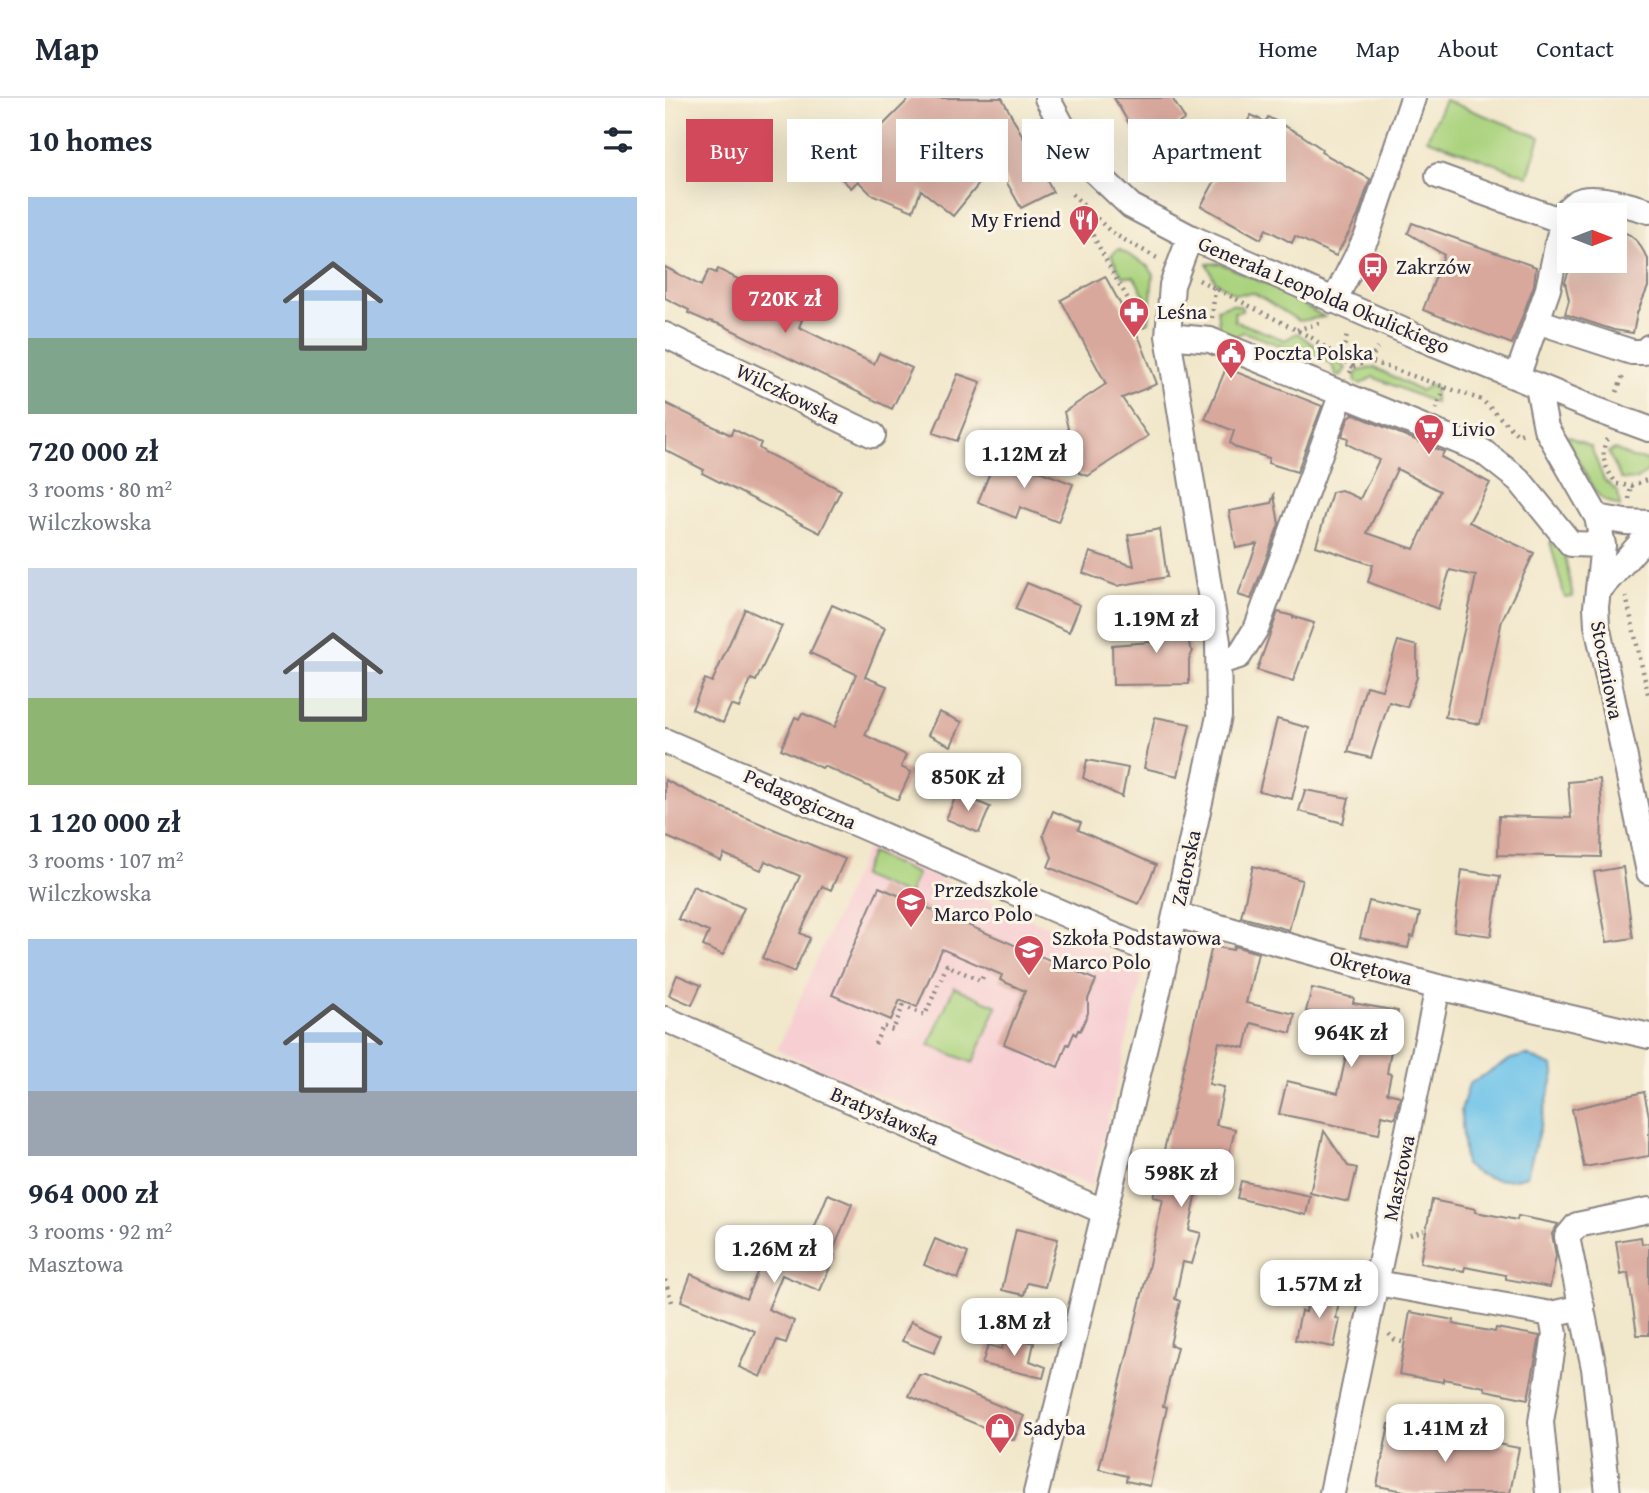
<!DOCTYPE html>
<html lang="en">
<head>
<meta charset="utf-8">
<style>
	body { margin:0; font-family:"Gentium Book Plus",serif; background:#f6f6f7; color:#1f2937; height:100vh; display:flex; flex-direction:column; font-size:26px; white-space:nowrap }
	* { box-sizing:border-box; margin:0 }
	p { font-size:23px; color:#747a83 }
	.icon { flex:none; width:38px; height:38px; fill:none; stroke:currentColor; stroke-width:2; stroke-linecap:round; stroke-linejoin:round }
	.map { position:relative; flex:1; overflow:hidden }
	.side { display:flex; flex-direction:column; background:#fff; width:665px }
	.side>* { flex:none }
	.top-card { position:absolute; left:21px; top:21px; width:665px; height:63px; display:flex; gap:14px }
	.needle { width:46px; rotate:90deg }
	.controls { position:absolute; left:892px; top:105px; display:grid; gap:14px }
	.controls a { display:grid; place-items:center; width:70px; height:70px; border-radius:0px; background:#fff; box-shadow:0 7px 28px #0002; font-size:35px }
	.price { position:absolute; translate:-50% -60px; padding:0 16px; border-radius:14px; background:#fff; color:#222; font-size:23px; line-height:46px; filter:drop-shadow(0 2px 4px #0008) }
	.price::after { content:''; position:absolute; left:50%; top:42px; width:21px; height:16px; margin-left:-10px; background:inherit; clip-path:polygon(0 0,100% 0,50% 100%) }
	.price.selected { background:#d1495b; color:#fff }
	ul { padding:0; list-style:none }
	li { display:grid; align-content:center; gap:14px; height:371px; padding:0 28px }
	li span { display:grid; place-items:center; height:217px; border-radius:0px; color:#555 }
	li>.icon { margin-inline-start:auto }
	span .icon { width:126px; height:126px; fill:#fffc; stroke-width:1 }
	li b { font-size:30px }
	h2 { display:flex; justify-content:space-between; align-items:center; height:84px; padding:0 28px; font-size:30px }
	.pill { padding:0 24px; border-radius:0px; background:#fff; box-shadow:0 7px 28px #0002; font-size:24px; line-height:63px }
	.pill.selected { background:#d1495b; color:#fff }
	header { display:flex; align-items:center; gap:42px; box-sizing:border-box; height:98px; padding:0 35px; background:#fff; border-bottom:2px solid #e0e1e3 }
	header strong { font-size:33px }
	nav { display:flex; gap:38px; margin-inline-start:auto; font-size:24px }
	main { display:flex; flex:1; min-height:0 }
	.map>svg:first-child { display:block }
	.built { fill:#f7cfd3 }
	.green { fill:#aad37e; stroke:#667a5c; stroke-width:2 }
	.water { fill:#6cc2e9; stroke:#477292; stroke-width:2 }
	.building { fill:#d9a89d; fill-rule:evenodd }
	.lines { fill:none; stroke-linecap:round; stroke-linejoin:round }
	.minor-casing { stroke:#8a8483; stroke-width:28 }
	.path { stroke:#8a8483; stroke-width:4.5; stroke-dasharray:2 5; stroke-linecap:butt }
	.minor { stroke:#fff; stroke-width:24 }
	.labels { text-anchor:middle; stroke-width:6; stroke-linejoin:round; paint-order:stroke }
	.poi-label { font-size:21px; fill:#22223b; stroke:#fcf5e5; text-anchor:start }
	.street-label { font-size:21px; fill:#22223b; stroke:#fcf5e5 }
</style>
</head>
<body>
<header>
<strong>Map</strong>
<nav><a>Home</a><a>Map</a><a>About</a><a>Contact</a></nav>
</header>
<main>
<section class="side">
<h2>10 homes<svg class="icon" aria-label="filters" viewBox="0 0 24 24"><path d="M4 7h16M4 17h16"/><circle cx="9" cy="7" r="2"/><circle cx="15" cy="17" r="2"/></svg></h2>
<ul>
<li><span style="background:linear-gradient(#a9c7e8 65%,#7fa58c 0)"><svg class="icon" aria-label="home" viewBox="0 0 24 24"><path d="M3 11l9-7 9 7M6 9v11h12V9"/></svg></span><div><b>720 000 zł</b><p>3 rooms · 80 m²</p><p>Wilczkowska</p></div></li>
<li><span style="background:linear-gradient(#c9d6e8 60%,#8fb573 0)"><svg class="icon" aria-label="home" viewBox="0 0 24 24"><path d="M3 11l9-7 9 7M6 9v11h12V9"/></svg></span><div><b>1 120 000 zł</b><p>3 rooms · 107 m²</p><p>Wilczkowska</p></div></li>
<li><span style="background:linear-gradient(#a9c7e8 70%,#9aa5b1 0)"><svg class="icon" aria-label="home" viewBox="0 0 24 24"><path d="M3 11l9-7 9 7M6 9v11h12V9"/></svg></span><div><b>964 000 zł</b><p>3 rooms · 92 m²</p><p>Masztowa</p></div></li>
</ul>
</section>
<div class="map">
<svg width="984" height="1395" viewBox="0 0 984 1395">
	<rect width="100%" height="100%" fill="#fcf5e5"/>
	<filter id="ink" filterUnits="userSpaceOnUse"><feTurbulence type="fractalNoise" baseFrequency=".0143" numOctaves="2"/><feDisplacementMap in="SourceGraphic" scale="14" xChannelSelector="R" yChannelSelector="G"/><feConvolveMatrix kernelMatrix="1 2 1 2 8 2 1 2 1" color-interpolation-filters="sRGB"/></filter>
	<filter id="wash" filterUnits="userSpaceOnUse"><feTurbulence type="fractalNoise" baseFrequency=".00686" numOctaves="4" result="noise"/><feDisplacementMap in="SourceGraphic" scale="28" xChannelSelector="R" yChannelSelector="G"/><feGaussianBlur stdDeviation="1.57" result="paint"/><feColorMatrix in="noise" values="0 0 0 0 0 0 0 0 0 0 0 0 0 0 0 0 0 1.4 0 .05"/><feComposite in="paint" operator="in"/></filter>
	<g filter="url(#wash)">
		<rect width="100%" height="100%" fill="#f1e7cb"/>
		<!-- built -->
		<path class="built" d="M202 749 479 871 427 1089 112 952Z"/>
		<!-- green -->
		<path class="green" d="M780 2 875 39 863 78 762 41Z
			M454 151 484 169 488 176 484 224H482L475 212 481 200 469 179 457 178 446 157Z
			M554 165 602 186 659 219 634 223 589 195 570 196 550 183 542 166Z
			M567 206 577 209V213L569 214 570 223 620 242 632 235 681 270 676 278 671 277 666 265 578 234 568 240 555 236 552 211Z
			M709 269 755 293 765 287 770 289V305L708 279 696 286 690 284 691 274Z
			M900 338 905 339 926 349 939 382 953 394 955 409 936 400 929 392Z
			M950 351 967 360 984 362V373L970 382 956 381 943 354Z
			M891 440 897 443 908 499 900 500 885 444Z
			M206 755 252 776 243 798 196 778Z
			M289 889 332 908 308 965 264 947Z"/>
		<!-- water -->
		<path class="water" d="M861 957 888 968 889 976 862 1078C838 1085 820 1083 800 1067L796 1012 804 986 846 961Z"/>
		<g id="blocks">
			<!-- building -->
			<path class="building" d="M245 0H337L388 94 356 110 331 65 288 118 256 92 248 113 206 96 193 83 186 90 161 65 198 27 208 37Z
				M449 0H507L520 21 498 36 522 62 508 70H499L492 66 479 51Z
				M586 17 600 24 603 19 635 36 657 51 656 54 705 81 693 118 671 158 630 138 627 145 601 131 596 141 536 108Z
				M747 125 871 169 869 187 847 246 758 212 779 157 743 135Z
				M950 130 965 137 973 144 983 161V189L972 215 968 235 949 232 900 216 904 202 900 184 907 163H950Z
				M0 169 36 188 44 172 51 175 53 171 73 181 71 186 75 190 137 222 134 229 209 266 214 255 247 270 227 311 57 227 45 223 44 224 23 215 24 212 0 200Z
				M440 178 475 242 492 286 457 300 483 338 423 378 414 375 399 314 441 286 396 202Z
				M561 270 657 308 632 374 603 365 604 360 572 350 565 345 569 333 540 321Z
				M293 276 316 284 292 343 268 335Z
				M0 305 66 337 68 331 96 345 94 350 101 355 176 392 155 435 37 375 39 372 0 352Z
				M688 316 779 354 776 359 825 385 804 424 869 455 837 522 815 626 780 619 811 478 785 472 773 511 703 484 708 467 651 448 667 394 676 392 695 401 714 362 682 346 683 340 677 338 684 319ZM732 371 775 393 749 451 702 435Z
				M332 357 408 386 393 424 355 409 351 420 313 404Z
				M609 397 614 426 586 501 573 497 592 446 571 450 564 413 606 405Z
				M495 431 502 479 452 488 418 475 425 454 469 468 463 437Z
				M362 485 415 507 404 534 350 511Z
				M167 507 220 530 200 579 222 588 200 637 241 657 236 669 246 674 233 702 159 668 157 670 116 651 130 619 134 621 137 615 170 629 191 576 145 555Z
				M501 509 524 519 523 539 525 550 528 553 524 562V586L448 587 447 547 486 544V522H501Z
				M80 511 117 528 91 583 86 581 74 610 66 607 58 625 27 611 40 581 47 584Z
				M613 514 628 518V521L629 519 649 525 628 583 592 572Z
				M733 543 752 548V579L742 609 724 604 706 660 683 654 701 588 717 592Z
				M274 614 297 624 286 648 263 637Z
				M490 619 525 626 513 678 479 670Z
				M612 621 644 630 627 701 594 693Z
				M422 662 463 670 457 699 418 680Z
				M935 681 937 710 936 759 833 757 834 718 906 720 903 684Z
				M0 682 44 704 180 761 166 792 157 788 135 835 145 840 129 874 97 860 135 778 100 763 96 772 59 756 56 763 0 738Z
				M640 692 684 700 678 725 634 713Z
				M292 695 325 709 314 735 281 721Z
				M388 713 416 725 413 732 491 767 474 806 383 769 387 759 378 737Z
				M588 768 637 782 624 832 576 819Z
				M958 769 968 840 942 844 929 774Z
				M797 772 835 778 826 838 789 833Z
				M28 788 79 810 58 857 38 848 44 834 13 821Z
				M214 789 431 882 423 901V915L415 933 413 932 411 937 409 935 404 947 402 946 393 969 339 946 360 893 335 882 337 877 277 851 252 909 235 902 226 922 167 897Z
				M704 803 755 815 749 839 746 838 743 850 695 840Z
				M547 848 568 852 569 848 593 855 581 905 630 916 626 935 586 925 580 950 554 944 544 986 559 989 551 1027 570 1031 563 1060 550 1057 549 1061 540 1058 524 1132 536 1135 527 1166 518 1164 510 1201 515 1203 505 1247 512 1249 498 1308 502 1309 485 1388 461 1383 462 1378 434 1371 481 1180 498 1101 488 1099Z
				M12 877 36 887 27 907 4 897Z
				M647 890 689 900 688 905 733 913 722 975 726 976 722 995 735 998 730 1020 717 1017 714 1036 614 1016 622 983 673 995 688 926 641 913Z
				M979 994 984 1018V1058L919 1069 907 1011Z
				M659 1033 683 1068 692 1070 684 1104 645 1095Z
				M576 1083 645 1098 641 1117 572 1100Z
				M163 1096 187 1106 167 1156 170 1157 155 1193 117 1177 103 1211 129 1223 121 1245 112 1242 96 1279 74 1269 90 1233 16 1203 26 1176 81 1201 107 1139 138 1152 141 1144 143 1145Z
				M767 1102 811 1111 810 1114 832 1118 852 1122 853 1118 893 1126 887 1136 891 1158 885 1189 841 1181V1177L820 1173 800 1169 799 1173 755 1165Z
				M351 1131 393 1141 380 1189 362 1185 359 1197 337 1192Z
				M976 1139 977 1146 984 1145V1237H972L963 1175 956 1177 951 1143Z
				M270 1141 303 1155 293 1181 259 1167Z
				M645 1192 675 1198 671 1220 675 1221 669 1249 630 1242 636 1213 641 1214Z
				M745 1214 789 1222 788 1226 830 1234 831 1230 875 1238 863 1301 820 1292V1289L778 1281V1284L734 1276Z
				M246 1223 277 1237 269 1255 237 1243Z
				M340 1238 369 1245 365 1263 381 1269 378 1280 317 1266 323 1247 337 1251Z
				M254 1277H261L359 1318 349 1342 244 1298Z
				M724 1326 768 1334 767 1337 788 1342 809 1345 810 1342 854 1350 845 1395H750L712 1388Z"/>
		</g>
	</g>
	<g filter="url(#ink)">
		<use href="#blocks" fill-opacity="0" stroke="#8a8483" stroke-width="2"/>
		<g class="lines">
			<!-- minor casing -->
			<g class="minor-casing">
				<path id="minor" d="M382 0 406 44 427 71 466 108 525 139 753 239 932 312 984 331
					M773 78 897 123
					M669 203 702 138 748 0
					M872 223 967 254H979L984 249
					M0 237 208 337
					M503 238 545 242 817 353 854 382 906 446 938 447
					M852 279 883 191 899 115C904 110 909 104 917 102 935 98 967 108 984 113
					M873 289 881 330 932 419 938 447 931 509 932 527 984 774
					M932 419 960 424 984 425
					M933 493 984 436
					M554 564 574 558 592 529 677 295
					M0 643 501 860
					M511 817 773 889 984 938
					M0 921 440 1114
					M712 1185 886 1216
					M371 1395 493 894 554 618 553 544 503 238 507 187 525 139
					M667 1395 773 889
					M883 1395 876 1324 890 1236 886 1216 917 1209
					M943 1395 929 1270 902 1139 912 1127 984 1112"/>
			</g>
			<!-- path -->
			<path class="path" d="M407 96 447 135 492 160
				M426 117 424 130 449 177 480 230
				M534 182 647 240 688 269
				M547 220 550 190
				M632 232 657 224
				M676 261 682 237
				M705 263 712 250
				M685 275 688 269 705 263 817 302 853 337 858 335
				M952 294 959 275
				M771 311 780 289
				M942 341C934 358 941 372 952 386L966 388 984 381
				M964 401 966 388
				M961 498 984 600
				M210 946 218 928 228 932 238 908 260 917 282 867 316 883 319 876
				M745 1137 759 1132
				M0 1182 8 1207
				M724 1236 730 1242 737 1244"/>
			<!-- minor -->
			<use href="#minor" class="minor"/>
		</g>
	</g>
	<!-- icons -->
	<defs>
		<g id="restaurant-pin" transform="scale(1.575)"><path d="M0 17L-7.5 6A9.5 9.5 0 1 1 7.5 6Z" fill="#d1495b" stroke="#fcf5e5"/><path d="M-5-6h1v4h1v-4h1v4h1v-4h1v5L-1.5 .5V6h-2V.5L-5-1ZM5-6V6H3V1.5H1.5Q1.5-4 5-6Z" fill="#fff"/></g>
		<g id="bus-pin" transform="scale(1.575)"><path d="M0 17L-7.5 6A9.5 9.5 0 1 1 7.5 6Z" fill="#d1495b" stroke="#fcf5e5"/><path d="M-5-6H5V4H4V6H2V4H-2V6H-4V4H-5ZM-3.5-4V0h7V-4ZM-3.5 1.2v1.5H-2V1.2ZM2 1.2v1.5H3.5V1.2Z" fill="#fff"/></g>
		<g id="pharmacy-pin" transform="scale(1.575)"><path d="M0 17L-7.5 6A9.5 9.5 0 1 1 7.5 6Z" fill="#d1495b" stroke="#fcf5e5"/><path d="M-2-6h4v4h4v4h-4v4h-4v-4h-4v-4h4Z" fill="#fff"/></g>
		<g id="civic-pin" transform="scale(1.575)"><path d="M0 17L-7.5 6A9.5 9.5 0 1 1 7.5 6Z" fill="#d1495b" stroke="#fcf5e5"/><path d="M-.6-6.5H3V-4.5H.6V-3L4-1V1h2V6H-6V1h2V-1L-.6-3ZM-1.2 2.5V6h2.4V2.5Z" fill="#fff"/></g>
		<g id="supermarket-pin" transform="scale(1.575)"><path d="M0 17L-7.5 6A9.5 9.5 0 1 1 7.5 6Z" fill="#d1495b" stroke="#fcf5e5"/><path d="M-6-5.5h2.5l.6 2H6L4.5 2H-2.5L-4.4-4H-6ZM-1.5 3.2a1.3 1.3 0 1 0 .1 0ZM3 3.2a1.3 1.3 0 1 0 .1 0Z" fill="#fff"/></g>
		<g id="school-pin" transform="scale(1.575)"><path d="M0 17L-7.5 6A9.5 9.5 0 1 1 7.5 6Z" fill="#d1495b" stroke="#fcf5e5"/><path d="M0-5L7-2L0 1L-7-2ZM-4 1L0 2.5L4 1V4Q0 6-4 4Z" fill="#fff"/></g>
		<g id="shop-pin" transform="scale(1.575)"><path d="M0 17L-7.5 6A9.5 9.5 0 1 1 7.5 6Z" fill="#d1495b" stroke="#fcf5e5"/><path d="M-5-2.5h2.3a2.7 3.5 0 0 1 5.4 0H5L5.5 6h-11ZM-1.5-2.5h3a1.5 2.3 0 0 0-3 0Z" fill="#fff"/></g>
	</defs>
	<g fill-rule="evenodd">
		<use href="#restaurant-pin" x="419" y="122"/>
		<use href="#bus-pin" x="708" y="169"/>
		<use href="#pharmacy-pin" x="469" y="214"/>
		<use href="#civic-pin" x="566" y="255"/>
		<use href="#supermarket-pin" x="764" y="331"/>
		<use href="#school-pin" x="246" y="804"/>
		<use href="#school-pin" x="364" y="852"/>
		<use href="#shop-pin" x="335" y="1330"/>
	</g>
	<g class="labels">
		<!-- poi labels -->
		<g class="poi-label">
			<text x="396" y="129" text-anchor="end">My Friend</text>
			<text x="731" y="176">Zakrzów</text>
			<text x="492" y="221">Leśna</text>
			<text x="589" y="262">Poczta Polska</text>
			<text x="787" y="338">Livio</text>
			<text x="269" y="799">Przedszkole<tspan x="269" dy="24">Marco Polo</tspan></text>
			<text x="387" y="847">Szkoła Podstawowa<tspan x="387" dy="24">Marco Polo</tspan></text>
			<text x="358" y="1337">Sadyba</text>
		</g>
		<!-- street labels -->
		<g class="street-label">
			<text transform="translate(659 197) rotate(23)" y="7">Generała Leopolda Okulickiego</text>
			<text transform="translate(123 296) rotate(26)" y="7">Wilczkowska</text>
			<text transform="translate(942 572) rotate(79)" y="7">Stoczniowa</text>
			<text transform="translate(135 701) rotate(24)" y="7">Pedagogiczna</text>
			<text transform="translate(521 770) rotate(-78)" y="7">Zatorska</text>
			<text transform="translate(706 870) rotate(15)" y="7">Okrętowa</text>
			<text transform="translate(220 1018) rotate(24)" y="7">Bratysławska</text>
			<text transform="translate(734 1080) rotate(-78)" y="7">Masztowa</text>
		</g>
	</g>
</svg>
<div class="controls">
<a><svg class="needle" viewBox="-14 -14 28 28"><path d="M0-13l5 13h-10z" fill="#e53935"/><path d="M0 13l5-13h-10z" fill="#747a83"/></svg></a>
</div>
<b class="price selected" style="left:120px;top:237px">720K zł</b>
<b class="price" style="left:359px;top:392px">1.12M zł</b>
<b class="price" style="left:491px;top:557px">1.19M zł</b>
<b class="price" style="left:303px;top:715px">850K zł</b>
<b class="price" style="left:686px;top:971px">964K zł</b>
<b class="price" style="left:516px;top:1111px">598K zł</b>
<b class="price" style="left:109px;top:1187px">1.26M zł</b>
<b class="price" style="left:654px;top:1222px">1.57M zł</b>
<b class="price" style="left:349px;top:1260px">1.8M zł</b>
<b class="price" style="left:780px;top:1366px">1.41M zł</b>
<div class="top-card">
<a class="pill selected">Buy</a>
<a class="pill">Rent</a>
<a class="pill">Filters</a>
<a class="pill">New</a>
<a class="pill">Apartment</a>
</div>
</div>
</main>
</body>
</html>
